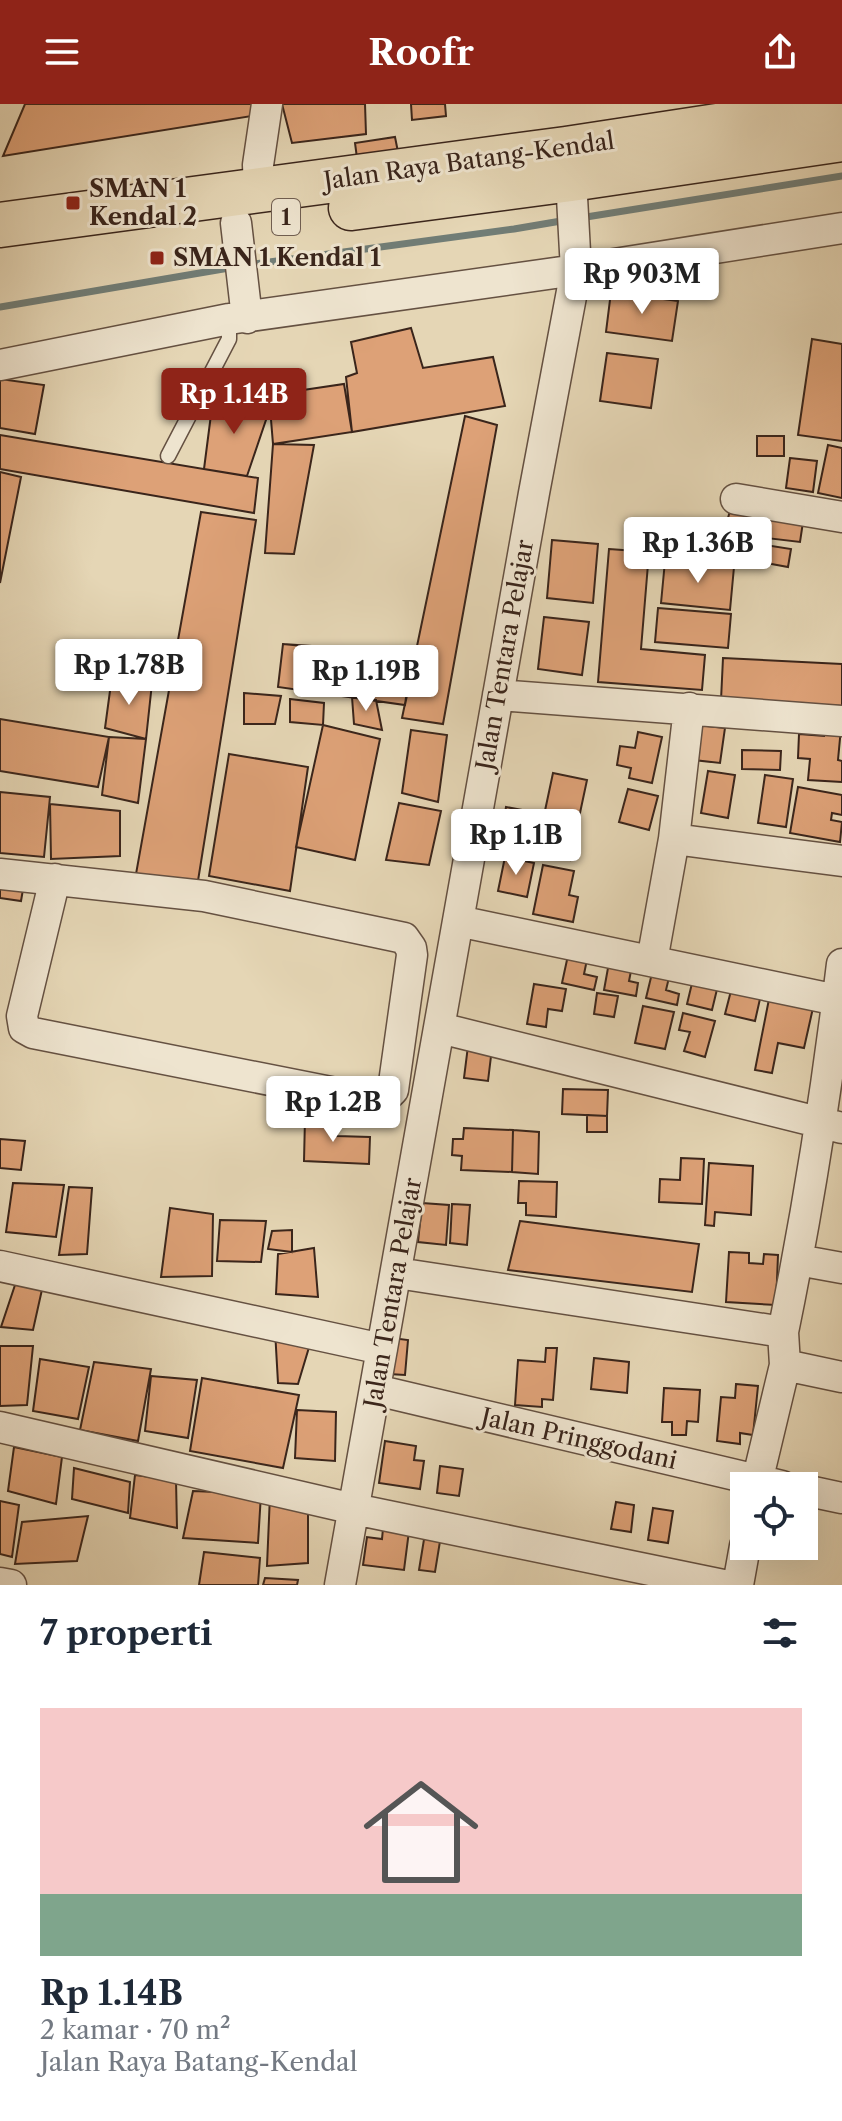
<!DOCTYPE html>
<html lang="id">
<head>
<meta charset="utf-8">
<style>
	body { margin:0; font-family:"Libre Caslon Text",serif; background:#f2f2f3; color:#1f2937; height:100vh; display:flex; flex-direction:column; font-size:30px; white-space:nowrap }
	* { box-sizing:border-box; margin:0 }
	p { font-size:26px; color:#747a83 }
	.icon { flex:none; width:44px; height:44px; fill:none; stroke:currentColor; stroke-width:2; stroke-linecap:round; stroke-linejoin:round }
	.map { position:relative; height:1481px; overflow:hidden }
	.sheet { display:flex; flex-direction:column; background:#fff; flex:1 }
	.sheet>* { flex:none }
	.fabs { position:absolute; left:730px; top:1368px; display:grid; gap:16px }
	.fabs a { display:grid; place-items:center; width:88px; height:88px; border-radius:0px; background:#fff; box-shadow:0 8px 32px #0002; font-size:40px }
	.price { position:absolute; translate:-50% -68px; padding:0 18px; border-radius:8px; background:#fff; color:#222; font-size:26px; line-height:52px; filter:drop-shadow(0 2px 4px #0008) }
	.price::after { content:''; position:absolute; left:50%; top:48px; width:24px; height:18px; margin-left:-12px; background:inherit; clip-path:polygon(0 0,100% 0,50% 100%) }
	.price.on { background:#8f2418; color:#fff }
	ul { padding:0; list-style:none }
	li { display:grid; align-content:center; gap:16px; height:424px; padding:0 40px }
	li+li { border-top:2px solid #e0e1e3 }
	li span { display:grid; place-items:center; height:248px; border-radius:0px; color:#555 }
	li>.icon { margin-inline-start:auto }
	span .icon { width:144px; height:144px; fill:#fffc; stroke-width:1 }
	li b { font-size:34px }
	h2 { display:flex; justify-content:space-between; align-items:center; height:96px; padding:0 40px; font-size:34px }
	header { display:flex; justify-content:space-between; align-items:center; height:104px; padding:0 40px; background:#8f2418; color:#fff; font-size:36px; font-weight:800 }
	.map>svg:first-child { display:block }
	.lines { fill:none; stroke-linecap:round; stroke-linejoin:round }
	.stream { stroke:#717d76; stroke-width:7 }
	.building { fill:#dda177; stroke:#3a251b; stroke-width:2 }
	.lane-casing { stroke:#655142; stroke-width:17 }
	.street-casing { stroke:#655142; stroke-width:33 }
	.highway-casing { stroke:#3a251b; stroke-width:47 }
	.lane { stroke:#eee4cf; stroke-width:14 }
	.street { stroke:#eee4cf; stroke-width:30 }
	.highway { stroke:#e5d6b5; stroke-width:44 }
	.poi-dot { fill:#8f2418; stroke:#eee4cf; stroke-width:3 }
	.labels { text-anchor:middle; stroke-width:6; stroke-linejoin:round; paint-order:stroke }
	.shield { fill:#eee4cf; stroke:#705e51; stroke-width:2 }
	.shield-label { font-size:22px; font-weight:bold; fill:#3a251b }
	.street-label { font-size:24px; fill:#3a251b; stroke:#eee4cf }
	.poi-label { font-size:24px; font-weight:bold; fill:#3a251b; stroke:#eee4cf; text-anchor:start }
</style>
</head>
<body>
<header><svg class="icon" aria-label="menu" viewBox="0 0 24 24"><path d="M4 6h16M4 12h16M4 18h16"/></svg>Roofr<svg class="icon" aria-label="share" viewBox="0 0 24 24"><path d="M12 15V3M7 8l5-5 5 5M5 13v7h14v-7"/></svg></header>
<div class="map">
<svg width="842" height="1481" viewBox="0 0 842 1481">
	<rect width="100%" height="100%" fill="#e5d6b5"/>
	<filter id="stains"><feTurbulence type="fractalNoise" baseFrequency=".0025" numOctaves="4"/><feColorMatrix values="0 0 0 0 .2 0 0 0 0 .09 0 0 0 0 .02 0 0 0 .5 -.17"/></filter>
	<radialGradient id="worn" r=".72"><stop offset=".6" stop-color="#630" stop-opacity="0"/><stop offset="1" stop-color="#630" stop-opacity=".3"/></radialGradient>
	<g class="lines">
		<!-- stream -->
		<path class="stream" d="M580 114 842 72
			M247 161 514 125 567 116
			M0 203 235 163"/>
	</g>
	<!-- building -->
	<path class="building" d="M25 0H253L252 12 3 52Z
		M282 0H365L366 30 292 39Z
		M411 0H445L446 12 412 16Z
		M395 33 398 48 357 54 355 39Z
		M611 188 678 197 672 237 606 228Z
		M411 224 423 264 493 253 505 302 352 328 346 273 357 269 351 238Z
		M812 235 842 240V337L798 331Z
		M607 249 658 255 651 304 600 297Z
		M0 275 44 281 35 330 0 324Z
		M344 280 352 328 273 340 269 291Z
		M213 295 270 304 247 372 204 365Z
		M465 312 497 321 443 620 402 614Z
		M0 331 258 374 254 409 0 365Z
		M757 332H784V352H757Z
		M273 340 314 341 294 450 265 449Z
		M828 341 842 344V394L818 389Z
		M790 354 817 357 813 388 786 384Z
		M0 368 21 373 0 479Z
		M730 407 758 415 747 452 719 445Z
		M201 408 256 416 197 783 136 770Z
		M769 414 803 418 800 438 766 434Z
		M552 436 598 440 593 499 547 494Z
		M758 440 791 445 788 463 755 457Z
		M609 445 649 448 641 545 705 551 702 586 598 578Z
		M665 457 734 463 730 506 661 499Z
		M658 504 731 510 728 544 655 538Z
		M544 513 589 518 582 571 538 565Z
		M283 540 412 549 405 601 278 583Z
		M283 540 415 553 405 601 278 583Z
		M723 554 842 560V602L721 596Z
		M112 572 152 579 146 635 105 624Z
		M244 589 281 592 275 620H244Z
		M352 593 376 596 382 626 354 620Z
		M290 595 324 599 323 621 290 618Z
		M0 615 109 633 98 683 0 667Z
		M323 621 380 635 355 756 296 743Z
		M698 621 725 624 720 659 694 656Z
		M824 623 841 624 838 656 842 657V678L808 676 810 655 798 654 799 630 824 632Z
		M411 626 447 631 438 698 402 689Z
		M638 628 662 633 652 679 629 674 631 664 617 661 620 642 635 644Z
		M109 633 146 635 138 699 102 691Z
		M742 646 781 647 780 666 742 665Z
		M229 650 308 663 290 787 209 772Z
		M708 667 735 671 728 714 701 709Z
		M553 669 587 676 570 756 536 749Z
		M765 671 793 675 786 723 758 719Z
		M798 683 842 691V711L832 709 831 716 842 718 840 738 790 729Z
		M628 685 658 692 649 726 619 718Z
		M0 688 50 693 44 753 0 749Z
		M399 699 441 707 429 761 386 756Z
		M50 700 120 707V752L51 755Z
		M506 703 533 708 525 750 499 745Z
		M505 753 534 759 527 793 498 787Z
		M0 758 27 762 21 797 0 794Z
		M543 761 574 767 569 791 578 793 573 818 533 810Z
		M570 842 589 846 584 870 597 873 594 886 562 879Z
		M610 853 633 857 629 877 638 879 636 892 604 886Z
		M654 861 671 865 666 886 679 890 677 901 646 894Z
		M694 871 719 877 712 906 687 900Z
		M733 879 762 886 755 917 725 910Z
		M534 880 566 885 562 907 548 905 546 923 527 920Z
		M771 885 815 895 804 944 778 939 772 969 755 966Z
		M597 889 618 892 614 913 594 910Z
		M643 902 674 908 665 945 635 939Z
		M683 909 715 917 705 953 684 947 690 928 679 926Z
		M468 942 492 944 488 977 464 974Z
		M563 985 608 986 607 1012 562 1010Z
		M587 1011 607 1012V1028H587Z
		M305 1014 337 1016V1032L370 1033 369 1060 304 1057Z
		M464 1024 513 1026 512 1068 461 1066 462 1052 452 1051 453 1035H463Z
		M513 1026 539 1028 538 1070 512 1068Z
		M0 1035 25 1037 21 1066 0 1064Z
		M681 1054 704 1055 702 1100 659 1098 660 1075 680 1076Z
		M709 1059 753 1062 751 1111 715 1108 714 1122 705 1121Z
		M519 1077 557 1078 556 1113 526 1111V1099H518Z
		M13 1079 64 1081 56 1133 6 1128Z
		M69 1083 92 1084 87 1150 59 1151Z
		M422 1099 449 1101 446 1141 418 1138Z
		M452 1100 470 1101 467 1141 450 1139Z
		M170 1104 213 1110 212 1172 161 1173Z
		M220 1116 266 1117 261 1158 217 1157Z
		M520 1117 699 1140 692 1188 508 1166Z
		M292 1126V1148L268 1145 272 1127Z
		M314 1144 318 1193 276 1190 278 1150Z
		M729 1148 749 1149V1159L763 1160 764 1150 778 1151 776 1201 726 1198Z
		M16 1178 43 1181 33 1226 1 1223Z
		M275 1226 310 1240 298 1280 278 1279Z
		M392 1234 408 1236 405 1271 389 1270Z
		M0 1242H33L27 1301 0 1302Z
		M546 1244H557L553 1296 542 1295V1303L515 1301 518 1256 545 1258Z
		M594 1254 629 1258 627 1289 591 1285Z
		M40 1255 89 1263 78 1315 33 1307Z
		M94 1258 151 1265 138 1337 80 1326Z
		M151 1272 197 1276 188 1334 145 1327Z
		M202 1274 299 1291 283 1364 190 1347Z
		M736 1280 758 1282 753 1331 740 1329V1340L717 1337 721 1293 735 1294Z
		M664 1284 700 1286 698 1318 687 1317 686 1331H672V1318H662Z
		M297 1306 336 1308 335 1357 295 1354Z
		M385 1337 416 1342 414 1356 424 1357 420 1385 379 1379Z
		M14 1343 62 1353 56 1400 8 1387Z
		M440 1362 463 1365 459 1392 437 1389Z
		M74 1364 130 1378 128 1409 72 1395Z
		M135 1371 176 1376 177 1424 130 1414Z
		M193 1387 261 1390 258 1439 183 1434Z
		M270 1391 308 1397V1459L267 1462Z
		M0 1397 19 1401 12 1453 0 1450Z
		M616 1398 634 1401 631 1428 611 1425Z
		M653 1404 673 1407 668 1439 648 1436Z
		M88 1412 77 1457 15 1460 22 1418Z
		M384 1414 409 1427 404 1466 363 1461 367 1433 382 1435Z
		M426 1423 442 1425 435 1468 419 1466Z
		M204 1448 260 1454 258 1481H199Z
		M265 1474 298 1476 297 1481H263Z"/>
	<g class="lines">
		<!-- lane casing -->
		<g class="lane-casing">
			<path id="lane" d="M168 352 229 235V215"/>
		</g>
		<!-- street casing -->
		<g class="street-casing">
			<path id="street" d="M259 86 258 61 267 0
				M236 119 247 214
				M0 261 229 215 576 166 842 124
				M736 395 842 413
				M498 591 842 617
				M689 604 674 735 842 757
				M0 770 204 792 404 834 411 844 412 851 393 986 386 993 376 997 33 929 24 924 22 912 55 775
				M458 817 842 897
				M652 857 674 735
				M440 924 842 1024
				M798 1156 842 1164
				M0 1162 382 1245
				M397 1169 783 1228 785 1261 842 1273
				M783 1228C808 1106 827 984 842 860
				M376 1286 782 1382
				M0 1323 354 1405 723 1481
				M756 1382 785 1261
				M804 1386 842 1394
				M0 1479 11 1481
				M340 1481 534 389 576 166 571 75 568 57
				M738 1481 745 1442"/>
		</g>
		<!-- highway casing -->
		<g class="highway-casing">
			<path id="highway" d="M351 104 571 75 842 35
				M0 121 566 45 842 3"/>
		</g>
		<!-- lane -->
		<use href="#lane" class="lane"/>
		<!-- street -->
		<use href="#street" class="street"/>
		<!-- highway -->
		<use href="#highway" class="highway"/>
	</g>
	<!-- markers -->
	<g class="poi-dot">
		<rect x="65" y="91" width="16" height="16" rx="4"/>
		<rect x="149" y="146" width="16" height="16" rx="4"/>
	</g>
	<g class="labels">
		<!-- shield labels -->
		<rect class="shield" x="272" y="95" width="28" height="36" rx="6"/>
		<g class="shield-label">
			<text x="286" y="121">1</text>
		</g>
		<!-- street labels -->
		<g class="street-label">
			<text transform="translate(469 57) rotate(-8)" y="8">Jalan Raya Batang-Kendal</text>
			<text transform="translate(505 551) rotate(-80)" y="8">Jalan Tentara Pelajar</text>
			<text transform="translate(393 1189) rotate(-80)" y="8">Jalan Tentara Pelajar</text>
			<text transform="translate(579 1335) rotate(13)" y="8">Jalan Pringgodani</text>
		</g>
		<!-- poi labels -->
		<g class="poi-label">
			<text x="89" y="93">SMAN 1<tspan x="89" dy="28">Kendal 2</tspan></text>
			<text x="173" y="162">SMAN 1 Kendal 1</text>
		</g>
	</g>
	<rect width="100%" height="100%" filter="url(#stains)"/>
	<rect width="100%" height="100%" fill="url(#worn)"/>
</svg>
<div class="fabs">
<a><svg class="icon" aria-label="locate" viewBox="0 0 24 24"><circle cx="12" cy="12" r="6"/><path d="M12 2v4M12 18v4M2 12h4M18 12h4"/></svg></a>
</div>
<b class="price" style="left:642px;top:212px">Rp 903M</b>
<b class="price on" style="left:234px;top:332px">Rp 1.14B</b>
<b class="price" style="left:698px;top:481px">Rp 1.36B</b>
<b class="price" style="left:129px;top:603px">Rp 1.78B</b>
<b class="price" style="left:366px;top:609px">Rp 1.19B</b>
<b class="price" style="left:516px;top:773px">Rp 1.1B</b>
<b class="price" style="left:333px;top:1040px">Rp 1.2B</b>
</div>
<section class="sheet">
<h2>7 properti<svg class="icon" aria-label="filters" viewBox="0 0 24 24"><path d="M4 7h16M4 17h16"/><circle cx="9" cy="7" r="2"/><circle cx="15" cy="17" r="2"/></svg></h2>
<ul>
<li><span style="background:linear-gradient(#f6c9c9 75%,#7fa58c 0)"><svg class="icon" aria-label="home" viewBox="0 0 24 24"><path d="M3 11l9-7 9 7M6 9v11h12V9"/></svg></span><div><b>Rp 1.14B</b><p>2 kamar · 70 m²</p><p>Jalan Raya Batang-Kendal</p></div></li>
</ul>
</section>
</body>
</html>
